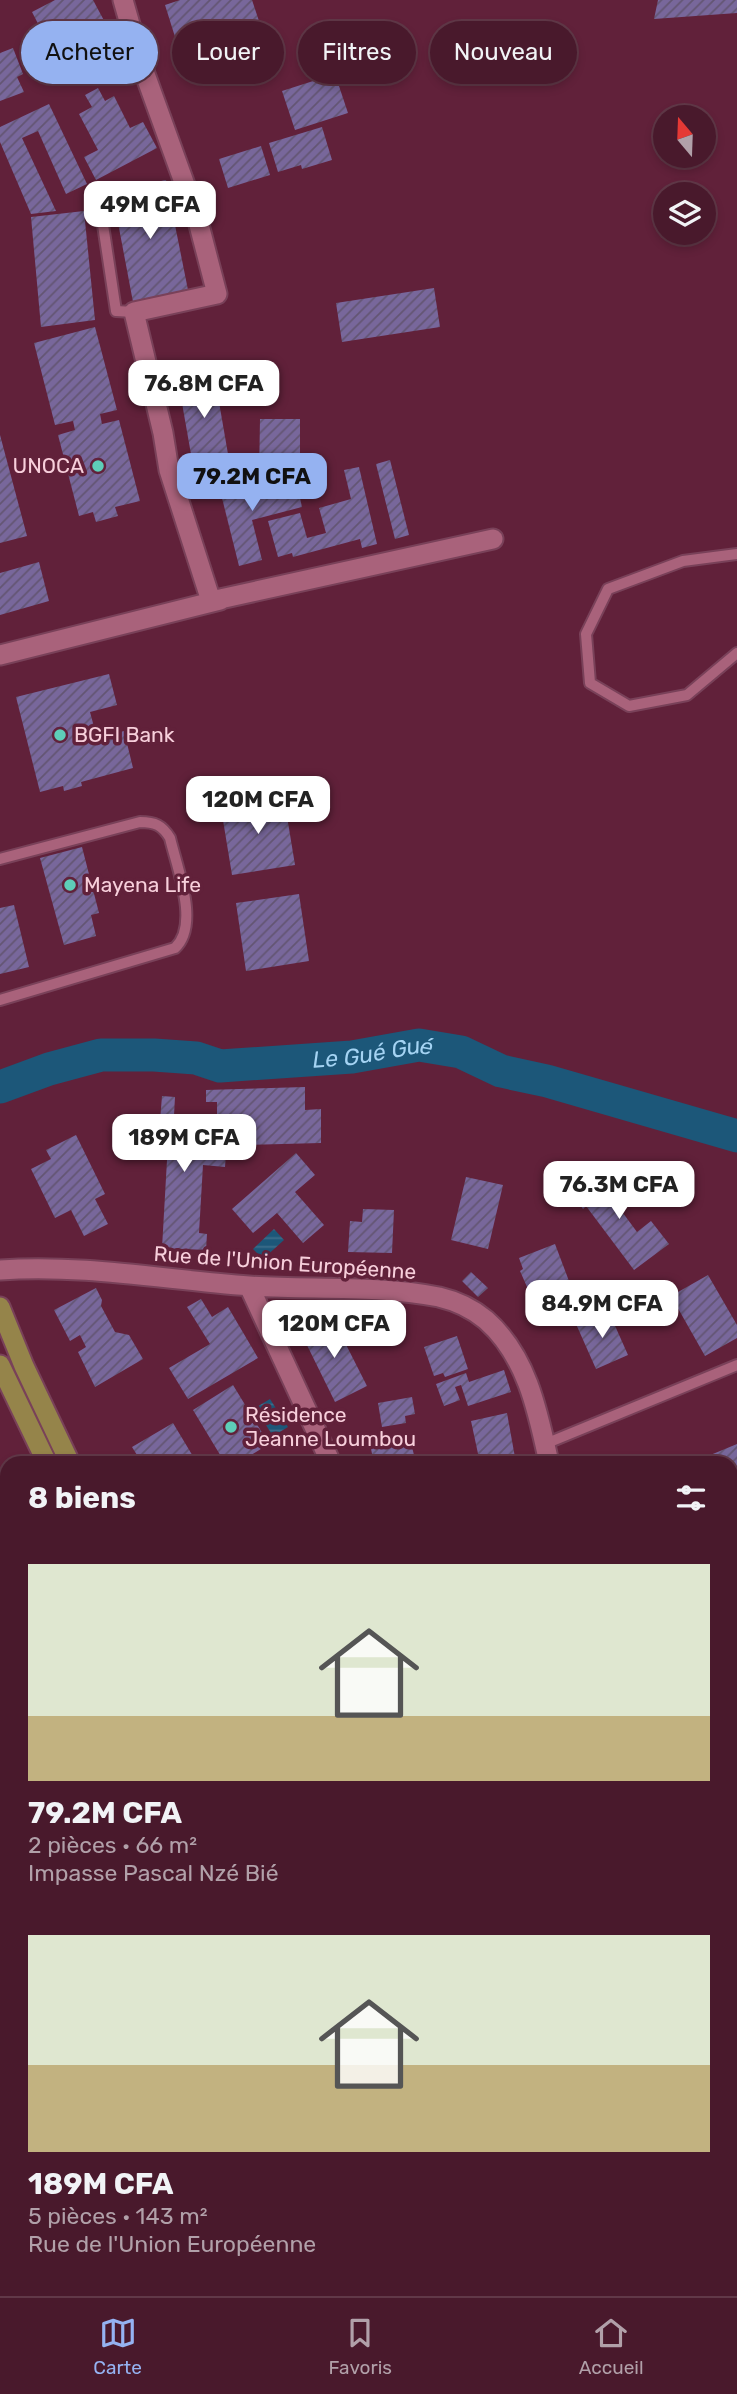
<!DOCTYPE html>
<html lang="fr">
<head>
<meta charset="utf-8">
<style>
	body { margin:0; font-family:Rubik,sans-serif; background:#502234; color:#f1f3f6; height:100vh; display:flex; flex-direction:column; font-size:26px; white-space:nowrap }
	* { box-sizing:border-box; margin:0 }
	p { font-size:23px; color:#b1a0a9 }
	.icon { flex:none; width:38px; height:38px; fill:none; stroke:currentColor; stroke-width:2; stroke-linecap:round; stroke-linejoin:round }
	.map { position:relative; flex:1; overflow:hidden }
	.sheet { position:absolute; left:0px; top:1456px; width:738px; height:840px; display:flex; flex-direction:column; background:#49192c; border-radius:21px 21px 0 0; box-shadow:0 4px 10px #0003,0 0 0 2px #613848 }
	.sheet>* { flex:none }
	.top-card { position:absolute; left:21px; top:21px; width:696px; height:63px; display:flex; gap:14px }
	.needle { width:46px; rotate:341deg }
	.tools { position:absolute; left:653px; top:105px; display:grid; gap:14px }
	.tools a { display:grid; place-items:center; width:63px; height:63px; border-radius:50%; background:#49192c; box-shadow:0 4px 10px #0003,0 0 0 2px #613848; font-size:35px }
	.price { position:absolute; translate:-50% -60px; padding:0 16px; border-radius:14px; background:#fff; color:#222; font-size:23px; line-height:46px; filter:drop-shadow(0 2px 4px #0008) }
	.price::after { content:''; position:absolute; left:50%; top:42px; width:21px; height:16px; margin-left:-10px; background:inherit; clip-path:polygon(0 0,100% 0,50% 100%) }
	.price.selected { background:#95b2f1; color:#111 }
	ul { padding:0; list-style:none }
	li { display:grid; align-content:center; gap:14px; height:371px; padding:0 28px }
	li span { display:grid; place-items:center; height:217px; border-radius:0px; color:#555 }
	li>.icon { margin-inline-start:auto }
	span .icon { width:126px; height:126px; fill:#fffc; stroke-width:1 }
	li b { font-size:30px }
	h2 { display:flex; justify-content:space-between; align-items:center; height:84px; padding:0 28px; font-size:30px }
	.tag { padding:0 24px; border-radius:32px; background:#49192c; box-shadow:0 4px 10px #0003,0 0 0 2px #613848; font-size:24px; line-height:63px }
	.tag.selected { background:#95b2f1; color:#111 }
	.menu { display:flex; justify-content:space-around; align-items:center; height:98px; border-top:2px solid #613848; background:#49192c; font-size:19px; color:#b1a0a9 }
	.menu a { display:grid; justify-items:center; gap:4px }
	.menu .selected { color:#95b2f1 }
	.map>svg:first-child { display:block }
	.water { fill:url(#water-rules) }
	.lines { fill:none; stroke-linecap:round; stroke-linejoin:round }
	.river { stroke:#1c5779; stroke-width:33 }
	.building { fill:url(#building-hatch) }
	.service-casing { stroke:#794159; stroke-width:14 }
	.minor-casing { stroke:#794159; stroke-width:23 }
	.primary-casing { stroke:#794159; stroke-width:23 }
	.service { stroke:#a9627b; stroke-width:10 }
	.minor { stroke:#a9627b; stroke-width:19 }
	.primary { stroke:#95844a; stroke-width:19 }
	.poi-dot { fill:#5eceb8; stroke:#61213a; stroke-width:2.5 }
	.labels { text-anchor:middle; stroke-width:7; stroke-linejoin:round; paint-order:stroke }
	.poi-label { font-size:21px; fill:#f7cfdb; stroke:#61213a; text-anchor:start }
	.street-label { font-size:21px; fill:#f7cfdb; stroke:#61213a }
	.water-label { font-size:23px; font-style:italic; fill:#a4d3f3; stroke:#61213a }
</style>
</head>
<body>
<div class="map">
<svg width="737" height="2296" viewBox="0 0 737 2296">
	<defs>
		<pattern id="water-rules" width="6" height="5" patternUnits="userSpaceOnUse" patternTransform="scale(1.75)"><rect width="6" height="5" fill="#1c5779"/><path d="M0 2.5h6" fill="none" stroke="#3e6e8b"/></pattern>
		<pattern id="building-hatch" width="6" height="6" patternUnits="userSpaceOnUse" patternTransform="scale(1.75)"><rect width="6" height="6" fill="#78679b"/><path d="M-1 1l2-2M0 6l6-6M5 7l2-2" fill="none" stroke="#635573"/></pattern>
	</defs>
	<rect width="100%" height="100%" fill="#61213a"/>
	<!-- water -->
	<path class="water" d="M274 1229 284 1240 263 1259 253 1249Z
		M270 1399 288 1427 273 1436 255 1408Z
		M0 1571 7 1578V2289H458L461 2296H0Z"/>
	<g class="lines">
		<!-- river -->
		<path class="river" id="s1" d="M0 1087 49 1069 101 1055H154L196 1058 220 1066 352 1057 419 1045 461 1052 501 1071 547 1081 737 1136"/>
	</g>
	<!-- building -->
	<path class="building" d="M55 0H93L108 28 100 32 114 58 68 82 32 12Z
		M180 0H252L262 30 181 56 165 5Z
		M658 0H737V13L654 19Z
		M13 48 23 74 17 77 24 92 0 101V53Z
		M335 74 348 113 295 130 282 91Z
		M98 88 105 101 114 96 130 128 143 122 157 148 96 180 84 157 98 150 79 114 92 107 85 95Z
		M49 104 87 184 66 194 38 131 22 138 56 211 31 214 0 142V127Z
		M322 127 332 160 302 169 301 165 278 172 269 143Z
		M261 146 270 175 228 188 219 159Z
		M166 180 188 290 133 302 112 191Z
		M84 211 95 320 41 327 31 217Z
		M434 288 440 327 342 342 336 303Z
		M95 327 117 410 100 414 102 424 119 420 140 501 115 507 118 516 96 522 93 512 79 516 58 435 75 430 73 421 55 425 34 343Z
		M215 379 228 454 192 460 179 386Z
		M260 419H300V476H259Z
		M0 435 27 536 0 543Z
		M390 460 409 535 395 539 376 464Z
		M359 467 377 544 362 548 360 539 293 557 292 553 278 557 268 521 300 513 307 538 326 533 319 508 351 499 344 470Z
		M240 472 245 491 258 488 260 495 297 485 302 507 252 520 262 560 239 566 217 478Z
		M39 562 49 601 0 615V573Z
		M109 674 117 705 90 712 97 738 124 731 133 768 81 782 82 786 64 791 63 786 40 792 16 697Z
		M284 798 295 865 232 875 221 808Z
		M82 847 99 913 91 915 96 936 64 945 40 858Z
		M299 894 309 961 246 971 236 903Z
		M14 905 29 967 0 974V908Z
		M305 1087V1110L321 1109V1143L248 1145V1120L217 1121V1102H206V1090Z
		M162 1096 175 1097 173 1134 191 1135 192 1126 228 1128 225 1167 203 1165 199 1233 207 1234 206 1250 162 1248 167 1160 134 1158 135 1142 153 1143 154 1121H160Z
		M76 1135 105 1194 95 1199 108 1224 84 1236 71 1210 55 1218 31 1169 51 1159 46 1150Z
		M296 1153 315 1175 295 1192 324 1225 303 1243 277 1213 253 1233 232 1209Z
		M609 1166 619 1180 606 1190 637 1232 651 1221 669 1244 634 1270 586 1206 583 1209 572 1194Z
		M466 1177 503 1185 488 1249 451 1240Z
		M363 1209 394 1210 392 1253 348 1252 350 1221 362 1222Z
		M555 1244 569 1281 531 1296 520 1271 523 1269 519 1258Z
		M471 1272 488 1288 478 1297 462 1281Z
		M708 1275 737 1325V1338L705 1356 671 1296Z
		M96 1288 102 1300 101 1306 115 1332 129 1335 143 1359 95 1387 78 1352 86 1347 80 1335 70 1341 54 1310Z
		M201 1299 212 1317 228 1307 258 1358 188 1399 169 1368 210 1344 187 1307Z
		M608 1310 628 1355 596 1369 576 1324Z
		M332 1317 367 1386 335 1402 301 1333Z
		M457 1336 468 1369 445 1377 443 1373 434 1376 424 1347Z
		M504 1370 511 1392 468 1406 461 1385 455 1387 460 1400 444 1406 436 1384 466 1373 469 1382Z
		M233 1385 269 1444 238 1463H225L193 1410Z
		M412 1397 415 1414 405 1416 406 1423 382 1427 378 1403Z
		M507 1413 516 1463H480L471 1421Z
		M173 1423 197 1463H142L132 1447Z
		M410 1439 416 1463H374L371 1449Z
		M737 1444V1503L732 1505V1463H691Z
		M732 1547 737 1568V1579L732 1580Z
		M737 1599V1652L732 1642V1602Z
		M737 1686V1720L734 1721 732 1710V1690Z
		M732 2064 737 2067V2085L732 2084Z
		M732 2103 737 2105 735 2141 732 2140Z
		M732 2273 737 2282V2296H677L672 2289H732Z"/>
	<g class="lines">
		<!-- service casing -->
		<g class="service-casing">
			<path id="service" d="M100 205 116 311 134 312
				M737 554 683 561 608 589 586 634 590 683 629 706 687 695 737 653
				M0 859 140 822C155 822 162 825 170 838 177 868 200 925 175 948L0 1000
				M545 1444 737 1365"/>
		</g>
		<!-- minor casing -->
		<g class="minor-casing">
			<path id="minor" d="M123 0 141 63 198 221 217 294 134 312 163 433 169 470 211 601 493 539
				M0 655 220 600
				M0 1270C83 1264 166 1280 249 1286 312 1290 377 1285 439 1297 456 1301 473 1309 486 1320 527 1356 538 1412 549 1463
				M249 1286 331 1463
				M732 1985 737 1994"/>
		</g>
		<!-- primary casing -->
		<g class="primary-casing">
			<path id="primary" d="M0 1307 24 1366 70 1463
				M0 1365 47 1463
				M543 2289 547 2296
				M579 2289 584 2296"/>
		</g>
		<!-- service -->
		<use href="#service" class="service"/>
		<!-- minor -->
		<use href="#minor" class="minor"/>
		<!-- primary -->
		<use href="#primary" class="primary"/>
	</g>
	<!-- markers -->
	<g class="poi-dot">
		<circle cx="98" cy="466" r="7"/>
		<circle cx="60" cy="735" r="7"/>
		<circle cx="70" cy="885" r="7"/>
		<circle cx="231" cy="1427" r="7"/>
	</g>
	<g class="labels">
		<!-- poi labels -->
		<g class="poi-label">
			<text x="84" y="473" text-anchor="end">UNOCA</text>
			<text x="74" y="742">BGFI Bank</text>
			<text x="84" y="892">Mayena Life</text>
			<text x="245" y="1422">Résidence<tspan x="245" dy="24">Jeanne Loumbou</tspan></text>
		</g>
		<!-- street labels -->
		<g class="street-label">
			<text transform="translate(285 1263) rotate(4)" y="7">Rue de l'Union Européenne</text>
		</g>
		<!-- water labels -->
		<g class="water-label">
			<text dy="8" stroke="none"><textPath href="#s1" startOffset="380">Le Gué Gué</textPath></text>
		</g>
	</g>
</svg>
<div class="tools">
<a><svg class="needle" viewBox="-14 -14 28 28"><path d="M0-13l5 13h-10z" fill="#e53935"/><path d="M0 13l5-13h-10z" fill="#b1a0a9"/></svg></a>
<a><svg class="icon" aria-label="layers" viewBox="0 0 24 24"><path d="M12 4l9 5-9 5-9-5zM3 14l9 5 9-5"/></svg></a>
</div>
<b class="price" style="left:150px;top:241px">49M CFA</b>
<b class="price" style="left:204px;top:420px">76.8M CFA</b>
<b class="price selected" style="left:252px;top:513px">79.2M CFA</b>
<b class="price" style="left:258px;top:836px">120M CFA</b>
<b class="price" style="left:184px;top:1174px">189M CFA</b>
<b class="price" style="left:619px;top:1221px">76.3M CFA</b>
<b class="price" style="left:602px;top:1340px">84.9M CFA</b>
<b class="price" style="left:334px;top:1360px">120M CFA</b>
<div class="top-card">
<a class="tag selected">Acheter</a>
<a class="tag">Louer</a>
<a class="tag">Filtres</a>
<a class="tag">Nouveau</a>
</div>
<section class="sheet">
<h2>8 biens<svg class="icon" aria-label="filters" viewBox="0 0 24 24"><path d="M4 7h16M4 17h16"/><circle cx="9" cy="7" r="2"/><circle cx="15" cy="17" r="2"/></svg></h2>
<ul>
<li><span style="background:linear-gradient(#dfe7d0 70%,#c2b280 0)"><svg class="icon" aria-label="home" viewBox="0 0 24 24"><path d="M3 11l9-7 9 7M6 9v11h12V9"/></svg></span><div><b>79.2M CFA</b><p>2 pièces · 66 m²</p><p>Impasse Pascal Nzé Bié</p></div></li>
<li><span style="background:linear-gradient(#dfe7d0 60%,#c2b280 0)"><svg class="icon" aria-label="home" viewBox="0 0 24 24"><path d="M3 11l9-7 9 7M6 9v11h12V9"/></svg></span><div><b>189M CFA</b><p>5 pièces · 143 m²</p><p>Rue de l'Union Européenne</p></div></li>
</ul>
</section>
</div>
<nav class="menu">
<a class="selected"><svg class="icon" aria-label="map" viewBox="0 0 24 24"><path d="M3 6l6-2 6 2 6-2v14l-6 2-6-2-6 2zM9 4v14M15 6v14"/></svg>Carte</a>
<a><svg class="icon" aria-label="saved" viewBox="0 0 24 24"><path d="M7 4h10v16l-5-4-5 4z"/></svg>Favoris</a>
<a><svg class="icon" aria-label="home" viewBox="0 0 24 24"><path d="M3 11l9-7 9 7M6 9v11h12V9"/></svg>Accueil</a>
</nav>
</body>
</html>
